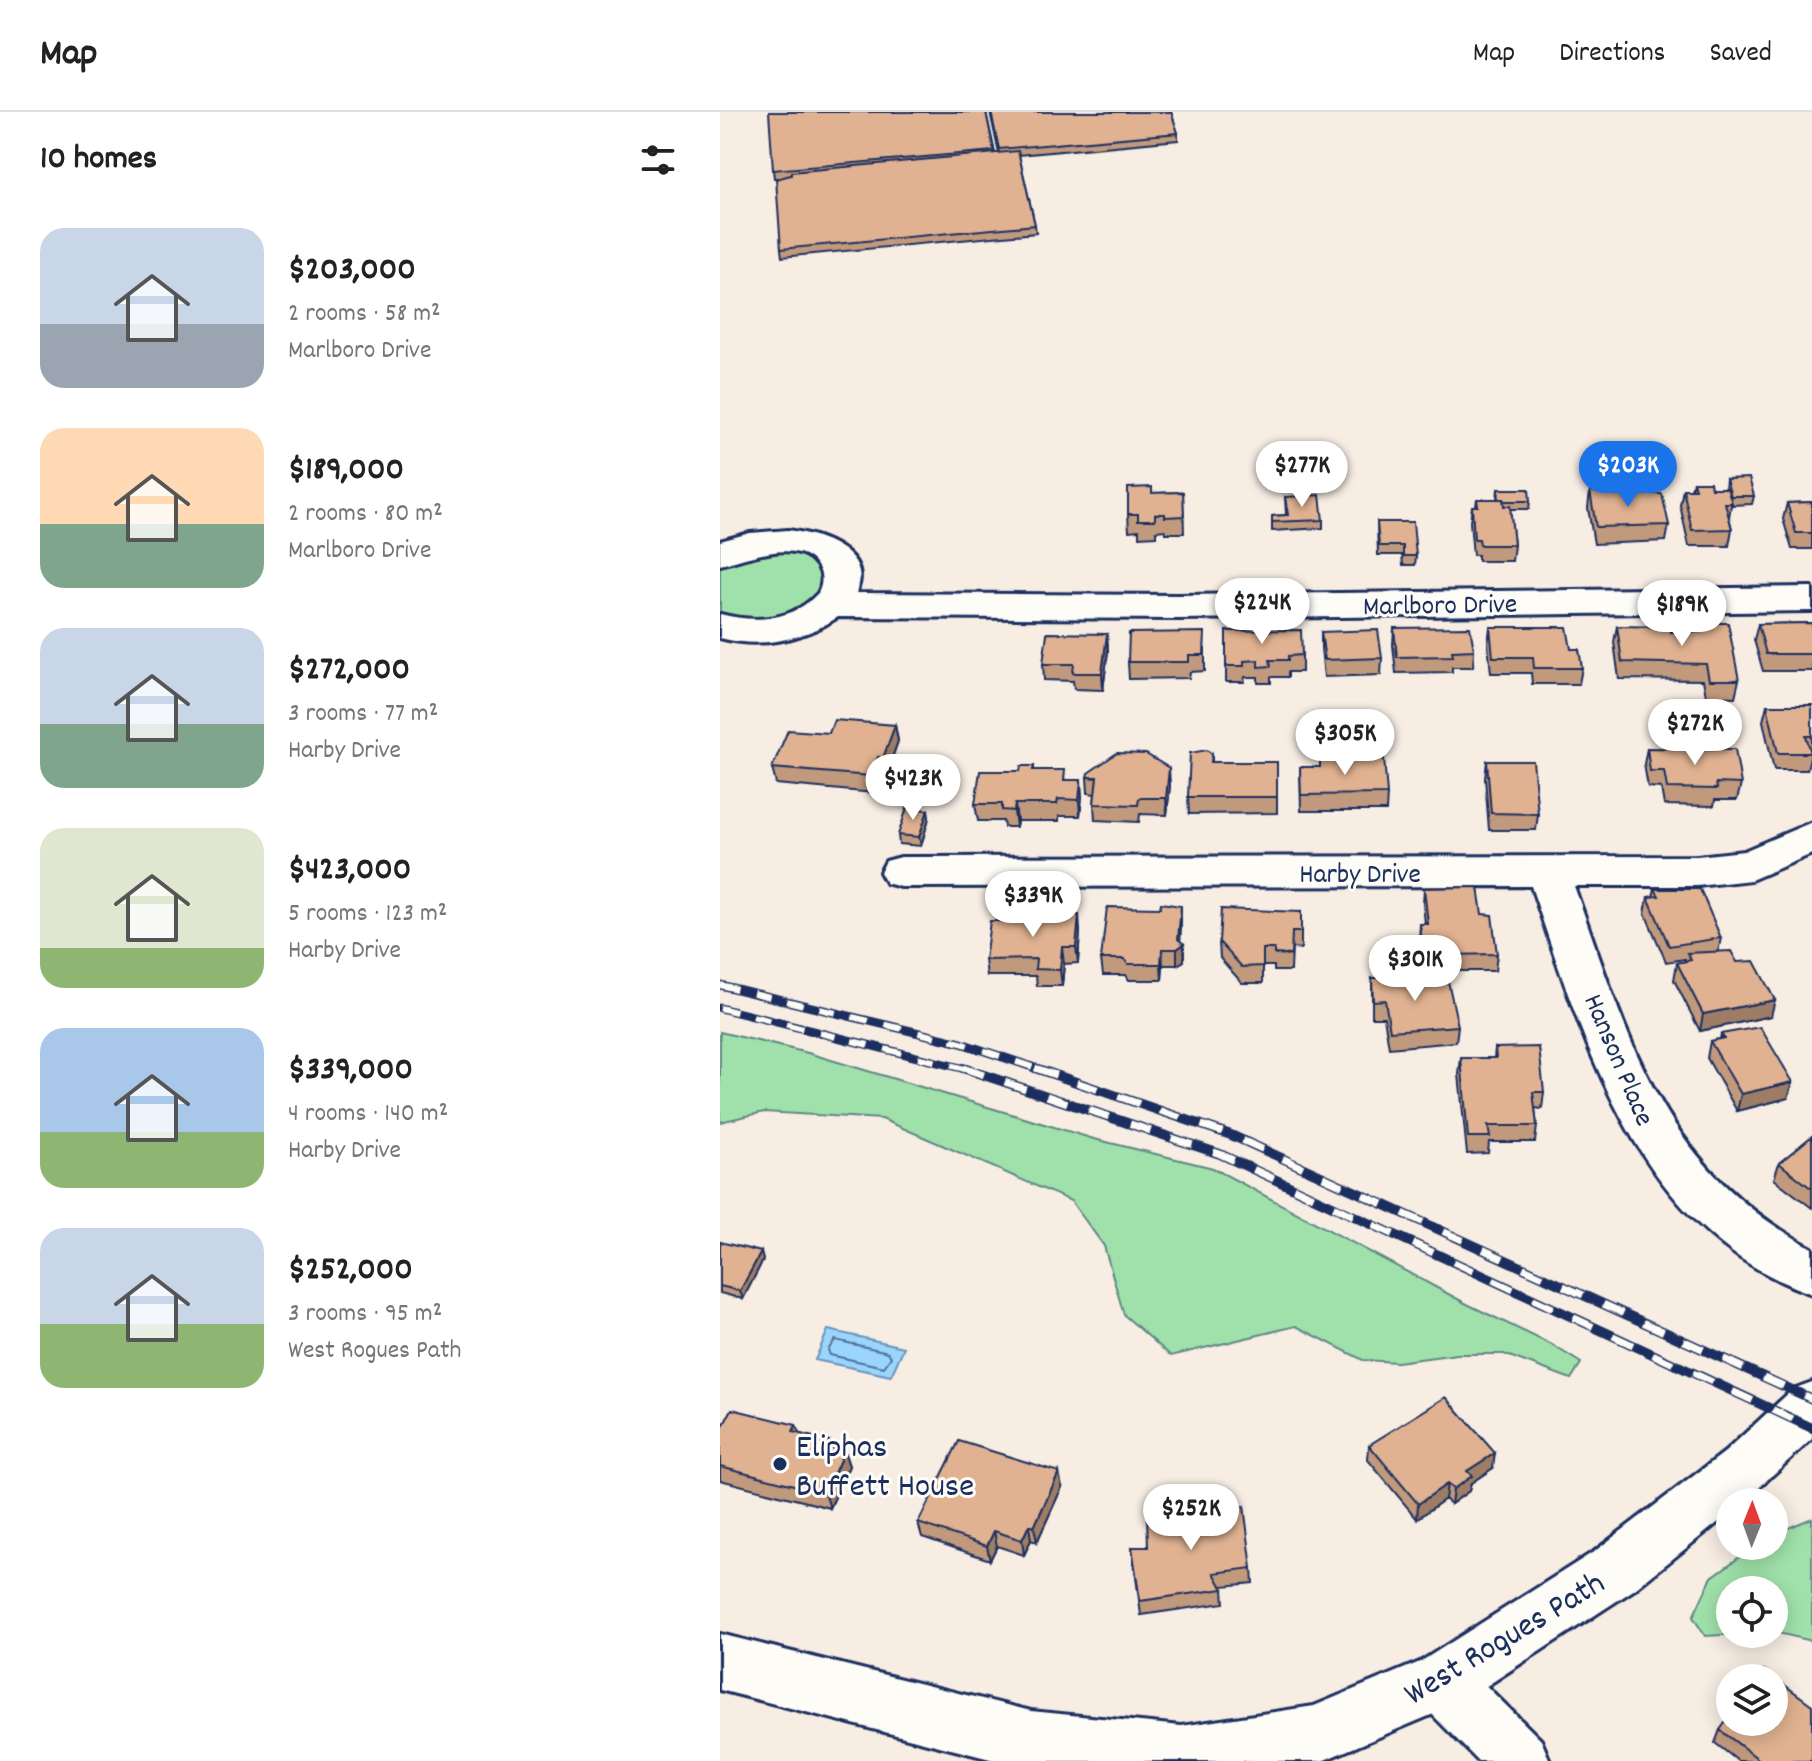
<!DOCTYPE html>
<html lang="en">
<head>
<meta charset="utf-8">
<style>
	body { margin:0; font-family:Dekko,sans-serif; background:#f2f2f2; color:#222; height:100vh; display:flex; flex-direction:column; font-size:30px; white-space:nowrap }
	* { box-sizing:border-box; margin:0 }
	p { font-size:26px; color:#767676 }
	.icon { flex:none; width:44px; height:44px; fill:none; stroke:currentColor; stroke-width:2; stroke-linecap:round; stroke-linejoin:round }
	.map { position:relative; flex:1; overflow:hidden }
	.drawer { display:flex; flex-direction:column; background:#fff; width:720px }
	.drawer>* { flex:none }
	.needle { width:52px; rotate:1deg }
	.tools { position:absolute; left:996px; top:1376px; display:grid; gap:16px }
	.tools a { display:grid; place-items:center; width:72px; height:72px; border-radius:50%; background:#fff; box-shadow:0 4px 20px #0003; font-size:40px }
	.price { position:absolute; translate:-50% -68px; padding:0 18px; border-radius:28px; background:#fff; color:#222; font-size:26px; line-height:52px; filter:drop-shadow(0 2px 4px #0008) }
	.price::after { content:''; position:absolute; left:50%; top:48px; width:24px; height:18px; margin-left:-12px; background:inherit; clip-path:polygon(0 0,100% 0,50% 100%) }
	.price.on { background:#1a73e8; color:#fff }
	ul { padding:0; list-style:none }
	li { display:flex; align-items:center; gap:24px; height:200px; padding:0 40px }
	li span { display:grid; place-items:center; flex:none; width:224px; height:160px; border-radius:24px; color:#555 }
	li>.icon { margin-inline-start:auto }
	span .icon { width:96px; height:96px; fill:#fffc; stroke-width:1 }
	li b { font-size:34px }
	h2 { display:flex; justify-content:space-between; align-items:center; height:96px; padding:0 40px; font-size:34px }
	header { display:flex; align-items:center; gap:48px; box-sizing:border-box; height:112px; padding:0 40px; background:#fff; border-bottom:2px solid #e0e0e0 }
	header strong { font-size:38px }
	nav { display:flex; gap:44px; margin-inline-start:auto; font-size:28px }
	main { display:flex; flex:1; min-height:0 }
	.map>svg:first-child { display:block }
	.green { fill:#a0e1ab; stroke:#5e8884; stroke-width:2 }
	.water { fill:#9bd5fc; stroke:#6893bd; stroke-width:2 }
	.lines { fill:none; stroke-linecap:round; stroke-linejoin:round }
	.shore { stroke:#4e719d; stroke-width:2 }
	.street-casing { stroke:#1b2f5e; stroke-width:6 }
	.secondary-casing { stroke:#1b2f5e; stroke-width:6 }
	.street { fill:#fdfcf7; fill-rule:evenodd }
	.secondary { fill:#fdfcf7; fill-rule:evenodd }
	.rail-far1-casing { stroke:#1b2f5e; stroke-width:9 }
	.rail-casing { stroke:#1b2f5e; stroke-width:10 }
	.rail-far1 { stroke:#fdfcf7; stroke-width:6; stroke-dasharray:17; stroke-linecap:butt }
	.rail { stroke:#fdfcf7; stroke-width:7; stroke-dasharray:22; stroke-linecap:butt }
	.wall { fill:#c1997d; stroke:#1b2f5e; stroke-width:2 }
	.shaded-wall { fill:#9d7d66; stroke:#1b2f5e; stroke-width:2 }
	.building { fill:#e0b291; stroke:#1b2f5e; stroke-width:2 }
	.poi-dot { fill:#1b2f5e; stroke:#fdfcf7; stroke-width:3 }
	.labels { text-anchor:middle; stroke-width:6; stroke-linejoin:round; paint-order:stroke }
	.street-label { font-size:28px; fill:#1b2f5e; stroke:#fdfcf7 }
	.near-poi-label { font-size:34px; fill:#1b2f5e; stroke:#fdfcf7; text-anchor:start }
	.near-street-label { font-size:34px; fill:#1b2f5e; stroke:#fdfcf7 }
</style>
</head>
<body>
<header>
<strong>Map</strong>
<nav><a>Map</a><a>Directions</a><a>Saved</a></nav>
</header>
<main>
<section class="drawer">
<h2>10 homes<svg class="icon" aria-label="filters" viewBox="0 0 24 24"><path d="M4 7h16M4 17h16"/><circle cx="9" cy="7" r="2"/><circle cx="15" cy="17" r="2"/></svg></h2>
<ul>
<li><span style="background:linear-gradient(#c9d6e8 60%,#9aa5b1 0)"><svg class="icon" aria-label="home" viewBox="0 0 24 24"><path d="M3 11l9-7 9 7M6 9v11h12V9"/></svg></span><div><b>$203,000</b><p>2 rooms · 58 m²</p><p>Marlboro Drive</p></div></li>
<li><span style="background:linear-gradient(#ffd9b3 60%,#7fa58c 0)"><svg class="icon" aria-label="home" viewBox="0 0 24 24"><path d="M3 11l9-7 9 7M6 9v11h12V9"/></svg></span><div><b>$189,000</b><p>2 rooms · 80 m²</p><p>Marlboro Drive</p></div></li>
<li><span style="background:linear-gradient(#c9d6e8 60%,#7fa58c 0)"><svg class="icon" aria-label="home" viewBox="0 0 24 24"><path d="M3 11l9-7 9 7M6 9v11h12V9"/></svg></span><div><b>$272,000</b><p>3 rooms · 77 m²</p><p>Harby Drive</p></div></li>
<li><span style="background:linear-gradient(#dfe7d0 75%,#8fb573 0)"><svg class="icon" aria-label="home" viewBox="0 0 24 24"><path d="M3 11l9-7 9 7M6 9v11h12V9"/></svg></span><div><b>$423,000</b><p>5 rooms · 123 m²</p><p>Harby Drive</p></div></li>
<li><span style="background:linear-gradient(#a9c7e8 65%,#8fb573 0)"><svg class="icon" aria-label="home" viewBox="0 0 24 24"><path d="M3 11l9-7 9 7M6 9v11h12V9"/></svg></span><div><b>$339,000</b><p>4 rooms · 140 m²</p><p>Harby Drive</p></div></li>
<li><span style="background:linear-gradient(#c9d6e8 60%,#8fb573 0)"><svg class="icon" aria-label="home" viewBox="0 0 24 24"><path d="M3 11l9-7 9 7M6 9v11h12V9"/></svg></span><div><b>$252,000</b><p>3 rooms · 95 m²</p><p>West Rogues Path</p></div></li>
</ul>
</section>
<div class="map">
<svg width="1092" height="1649" viewBox="0 0 1092 1649">
	<rect width="100%" height="100%" fill="#f7ede3"/>
	<filter id="ink" filterUnits="userSpaceOnUse"><feTurbulence type="fractalNoise" baseFrequency=".0125" numOctaves="2"/><feDisplacementMap in="SourceGraphic" scale="16" xChannelSelector="R" yChannelSelector="G"/><feConvolveMatrix kernelMatrix="1 2 1 2 8 2 1 2 1" color-interpolation-filters="sRGB"/></filter>
	<g filter="url(#ink)">
		<!-- green -->
		<path class="green" d="M90 438 113 471 77 506 0 508V447L7 442Z
			M0 920 88 941 374 1027 493 1056 747 1192 832 1233 861 1251 851 1267 784 1242H737L677 1250 643 1248 576 1214 451 1244 404 1203 384 1134 351 1089 162 1007 44 1000 0 1010Z
			M1092 1406V1529L1054 1520V1478H1010V1522H1022L985 1524 973 1505 992 1465 1035 1434H1054V1422Z"/>
		<!-- water -->
		<path class="water" d="M108 1218 184 1235 171 1264 95 1248Z"/>
		<g class="lines">
			<!-- shore -->
			<path class="shore" d="M115 1228 168 1240 171 1245 164 1255 110 1243 108 1238Z"/>
			<!-- street casing -->
			<g class="street-casing">
				<path id="street" d="M68 418C97 422 155 439 136 481L458 483 1092 475V499L458 507 118 505C84 528 40 537 0 526V502C35 511 72 509 98 481 102 474 103 465 99 457 82 423 26 447 0 453V429L30 421Z
					M1092 710V742L1031 768 977 774H854C909 926 939 1054 1092 1136V1182C917 1121 865 932 811 774L181 775 166 771 160 760 166 749 181 745 977 744 1024 739Z
					M721 1542 742 1550 821 1628 830 1649H758L700 1590 692 1570 700 1550Z"/>
			</g>
			<!-- secondary casing -->
			<g class="secondary-casing">
				<path id="secondary" d="M1092 1270V1327L1023 1390H1010V1401L915 1477 742 1590 602 1649H278L0 1578V1522L311 1599 461 1614 594 1594 700 1550 875 1439 1005 1340 1073 1277Z"/>
			</g>
			<!-- street -->
			<use href="#street" class="street"/>
			<!-- secondary -->
			<use href="#secondary" class="secondary"/>
			<!-- rail-far1 casing -->
			<g class="rail-far1-casing">
				<path id="rail-far1" d="M0 873 241 931 321 958
					M0 896 249 958"/>
			</g>
			<!-- rail casing -->
			<g class="rail-casing">
				<path id="rail" d="M243 956 500 1042 1092 1316
					M315 956 511 1023 1092 1287"/>
			</g>
			<!-- rail-far1 -->
			<use href="#rail-far1" class="rail-far1"/>
			<!-- rail -->
			<use href="#rail" class="rail"/>
		</g>
		<!-- wall -->
		<path class="wall" d="M266 0 275 41H279L270 0H451L458 21V28L299 43 315 113 316 121 62 145 61 137 60 66H54L53 58Z
			M1006 367 1034 384 1032 392 1011 393 1009 405 1012 417 1009 434H969L960 393 963 377H971L973 370 991 376H1005Z
			M778 377 810 389 809 397H790L794 433 792 449H758V443H753L750 410 752 394H756L757 387H777Z
			M870 379 949 413 946 429 874 432 868 396Z
			M463 380 464 421H445V418L436 419V424L419 425V418L409 419 408 402 432 381Z
			M565 385 603 408V416L552 419V404L566 403Z
			M1092 390V437H1072L1063 407 1067 391Z
			M657 410 696 444 695 453H683L682 443H658Z
			M977 511 1019 568 1015 585 986 584 983 568 899 567 894 530 897 514 951 520H975Z
			M1092 511V559H1043L1034 528 1038 512Z
			M770 515 851 537 862 556 859 572H812L811 561H771L768 532Z
			M674 516 754 538 753 555H732V560L676 561 673 533Z
			M506 519 582 543V560H568V565H551V571H538V565H525L524 570H506Z
			M601 520 662 546 661 563 604 565 601 536Z
			M387 522 388 539 383 578 354 577 353 569 324 568 323 552Z
			M485 537V559L470 560 469 566 409 567 408 550Z
			M1047 593H1092V641H1091L1087 658H1054L1043 609Z
			M175 613 178 629 166 663 161 662 154 681 56 672 52 656 109 621Z
			M927 636 1021 672 1017 688H995L994 694 944 693 941 676 928 675 924 652Z
			M492 642V650H557V701L469 702 468 685Z
			M767 649 818 702 816 718H769L765 666Z
			M314 654V658L346 668 362 684 360 704H339V709H297L296 715H284L283 709H258L255 692 300 659Z
			M580 655 667 682 666 699H581Z
			M367 665 450 673 447 703 420 702 419 710 375 708 374 692 375 682 368 681Z
			M208 698 209 706 201 734 179 732 178 723Z
			M704 776 762 802 777 842 775 859H728L727 849H701L699 829 700 812H705L703 792Z
			M935 777 1001 826 998 840 1051 904 980 919 954 868 957 851 965 850V847L946 850 925 801 928 785 933 784Z
			M581 800V837L572 836 571 859H554V854H543V871H522L500 846 499 830Z
			M461 810 460 829 464 849 457 853H443L442 868H409L406 863H383L381 847Z
			M360 819 358 851 344 852 342 874H317L316 864H267L265 848Z
			M652 866 698 872 738 914 736 930 669 936 664 905H652Z
			M1001 922 1068 986 1017 999 987 946 990 929 1000 927Z
			M775 936 824 980 822 997 815 996 817 1014 815 1030H769L768 1041 747 1042 739 962 741 946H774Z
			M1092 1024V1096L1054 1067 1059 1051Z
			M0 1130 43 1148 23 1187 0 1181Z
			M76 1313 79 1322 109 1329 112 1336 124 1339 129 1354 110 1396 0 1368V1320Z
			M649 1333 773 1356 751 1371 749 1379 731 1392 725 1387 697 1407 648 1348Z
			M342 1375 317 1430 311 1428 304 1443 277 1434 270 1448 202 1425 198 1411Z
			M412 1435 532 1456 533 1471 502 1474 503 1477 504 1491 421 1503Z
			M1000 1618 1092 1649H1018L995 1631Z"/>
		<!-- shaded-wall -->
		<path class="shaded-wall" d="M387 522 388 539 383 578 382 561Z
			M175 613 178 629 166 663 163 646Z
			M158 645 161 662 154 681 151 664Z
			M449 656 450 673 447 703 446 686Z
			M361 668 362 684 360 704 359 688Z
			M295 692 297 709 296 715 294 699Z
			M208 698 209 706 201 734 199 725Z
			M461 794V810L460 835 464 832V849L457 853V837Z
			M359 803 360 819 358 851 356 835Z
			M342 835 344 852 342 874 340 858Z
			M442 837 443 853 442 868 441 852Z
			M1055 888 1051 904 980 919 983 902Z
			M1073 970 1068 986 1017 999 1021 982Z
			M41 1140 43 1148 23 1187 20 1179Z
			M124 1339 129 1354 110 1396 105 1381Z
			M775 1341 773 1356 751 1371 749 1379 731 1392 733 1377 747 1359Z
			M339 1360 342 1375 317 1430 314 1415Z
			M727 1372 725 1387 697 1407 698 1392Z
			M309 1413 311 1428 304 1443 302 1428Z
			M274 1419 277 1434 270 1448 267 1434Z"/>
		<!-- building -->
		<path class="building" d="M49 0H266L274 39 53 58Z
			M271 0H451L458 21 279 37Z
			M298 39 315 113 61 137 56 67 71 63V60Z
			M1029 366 1034 384H1011L1006 367Z
			M973 370H990L991 376H1007L1012 391H1005L1012 417 972 418 963 377H975Z
			M432 375V381L463 380 464 404 445 405V402H435V408H418V402H408V376Z
			M778 377H809L810 389H784L783 387H779Z
			M870 379 942 382 949 413 876 415Z
			M600 383 603 408 552 410V404L568 403 565 385Z
			M757 387H783L784 394H790L794 433H760L759 427H754L752 394H758Z
			M1092 390V421H1076L1067 391Z
			M657 410H693L696 444H683V434H659Z
			M977 511H1008L1019 568H989L986 552 902 550 897 514 951 515V520H979Z
			M1092 511V542H1046L1038 512Z
			M750 515 754 538 732 539 733 544 677 545 674 516Z
			M770 515H847L851 537H859L862 556H814L813 545H773Z
			M581 518 582 543 568 544V548H550L551 554 538 555V548L524 549V554H506V519Z
			M658 518 662 546 605 548 601 520Z
			M485 520 484 543H469V550H408L409 521Z
			M327 521 387 522 382 561H353L354 552H323Z
			M1047 593H1092V624H1086L1091 641H1058Z
			M114 608 175 613 163 646 158 645 151 664 52 656 68 618 109 621Z
			M927 636 1015 637 1021 672 996 671 997 677 947 676 944 659H930Z
			M487 638 492 642 491 650H557V685H468L470 641Z
			M397 641 426 642 449 656 446 686H419L418 693 374 692 377 665H367L368 661Z
			M664 646 667 682 581 683 580 655H600V647Z
			M767 649H813L818 702 771 701Z
			M301 654H314L313 658H345L344 668H361L359 688 338 687 337 692H295L294 699 282 698V692H255L260 659H300Z
			M187 696 208 698 199 725 178 723Z
			M758 775 762 802 772 803 777 842 729 843 728 832H702L700 812H708L704 776Z
			M935 777H980L1001 826 949 834 928 785 939 784Z
			M441 791 461 794 458 827 464 832 457 837H442L441 852H408L404 847H381L387 795 440 796Z
			M501 797 581 800V820H572L571 843 554 842V837H543V854L522 855 499 830Z
			M303 803H359L356 835H342L340 858 315 857 316 847 265 848 270 809H302Z
			M1011 839 1017 850 1034 849 1055 888 983 902 957 851 971 848 967 841Z
			M652 866H697L698 872 728 869 738 914 670 919 665 888 653 889Z
			M1040 915 1073 970 1021 982 990 929 1004 926 1001 922Z
			M819 935 824 980H813L817 1014H768L770 1025H748L741 946H776L775 936Z
			M1092 1024V1077L1059 1051Z
			M0 1130 41 1140 20 1179 0 1174Z
			M726 1285 775 1341 747 1359 752 1364 733 1377 727 1372 698 1392 649 1333Z
			M12 1297 76 1313 73 1320 109 1329 107 1335 124 1339 105 1381 0 1354V1320Z
			M239 1329 339 1360 314 1415 309 1413 302 1428 274 1419 267 1434 198 1411Z
			M524 1394 532 1456 494 1461 503 1477 420 1489 412 1435H428L427 1403Z
			M1044 1558 1092 1593V1649H1041L1000 1618 1010 1604V1610H1054V1566H1038Z"/>
	</g>
	<!-- markers -->
	<circle class="poi-dot" cx="60" cy="1352" r="8"/>
	<g class="labels">
		<!-- street labels -->
		<g class="street-label">
			<text transform="translate(720 491) rotate(-1)" y="10">Marlboro Drive</text>
			<text x="640" y="770">Harby Drive</text>
			<text transform="translate(901 947) rotate(67)" y="10">Hanson Place</text>
		</g>
		<!-- near-poi labels -->
		<g class="near-poi-label">
			<text x="76" y="1344">Eliphas<tspan x="76" dy="39">Buffett House</tspan></text>
		</g>
		<!-- near-street labels -->
		<g class="near-street-label">
			<text transform="translate(783 1524) rotate(-31)" y="12">West Rogues Path</text>
		</g>
	</g>
</svg>
<div class="tools">
<a><svg class="needle" viewBox="-14 -14 28 28"><path d="M0-13l5 13h-10z" fill="#e53935"/><path d="M0 13l5-13h-10z" fill="#767676"/></svg></a>
<a><svg class="icon" aria-label="locate" viewBox="0 0 24 24"><circle cx="12" cy="12" r="6"/><path d="M12 2v4M12 18v4M2 12h4M18 12h4"/></svg></a>
<a><svg class="icon" aria-label="layers" viewBox="0 0 24 24"><path d="M12 4l9 5-9 5-9-5zM3 14l9 5 9-5"/></svg></a>
</div>
<b class="price" style="left:582px;top:397px">$277K</b>
<b class="price on" style="left:908px;top:397px">$203K</b>
<b class="price" style="left:542px;top:534px">$224K</b>
<b class="price" style="left:962px;top:536px">$189K</b>
<b class="price" style="left:975px;top:655px">$272K</b>
<b class="price" style="left:625px;top:665px">$305K</b>
<b class="price" style="left:193px;top:710px">$423K</b>
<b class="price" style="left:313px;top:827px">$339K</b>
<b class="price" style="left:695px;top:891px">$301K</b>
<b class="price" style="left:471px;top:1440px">$252K</b>
</div>
</main>
</body>
</html>
